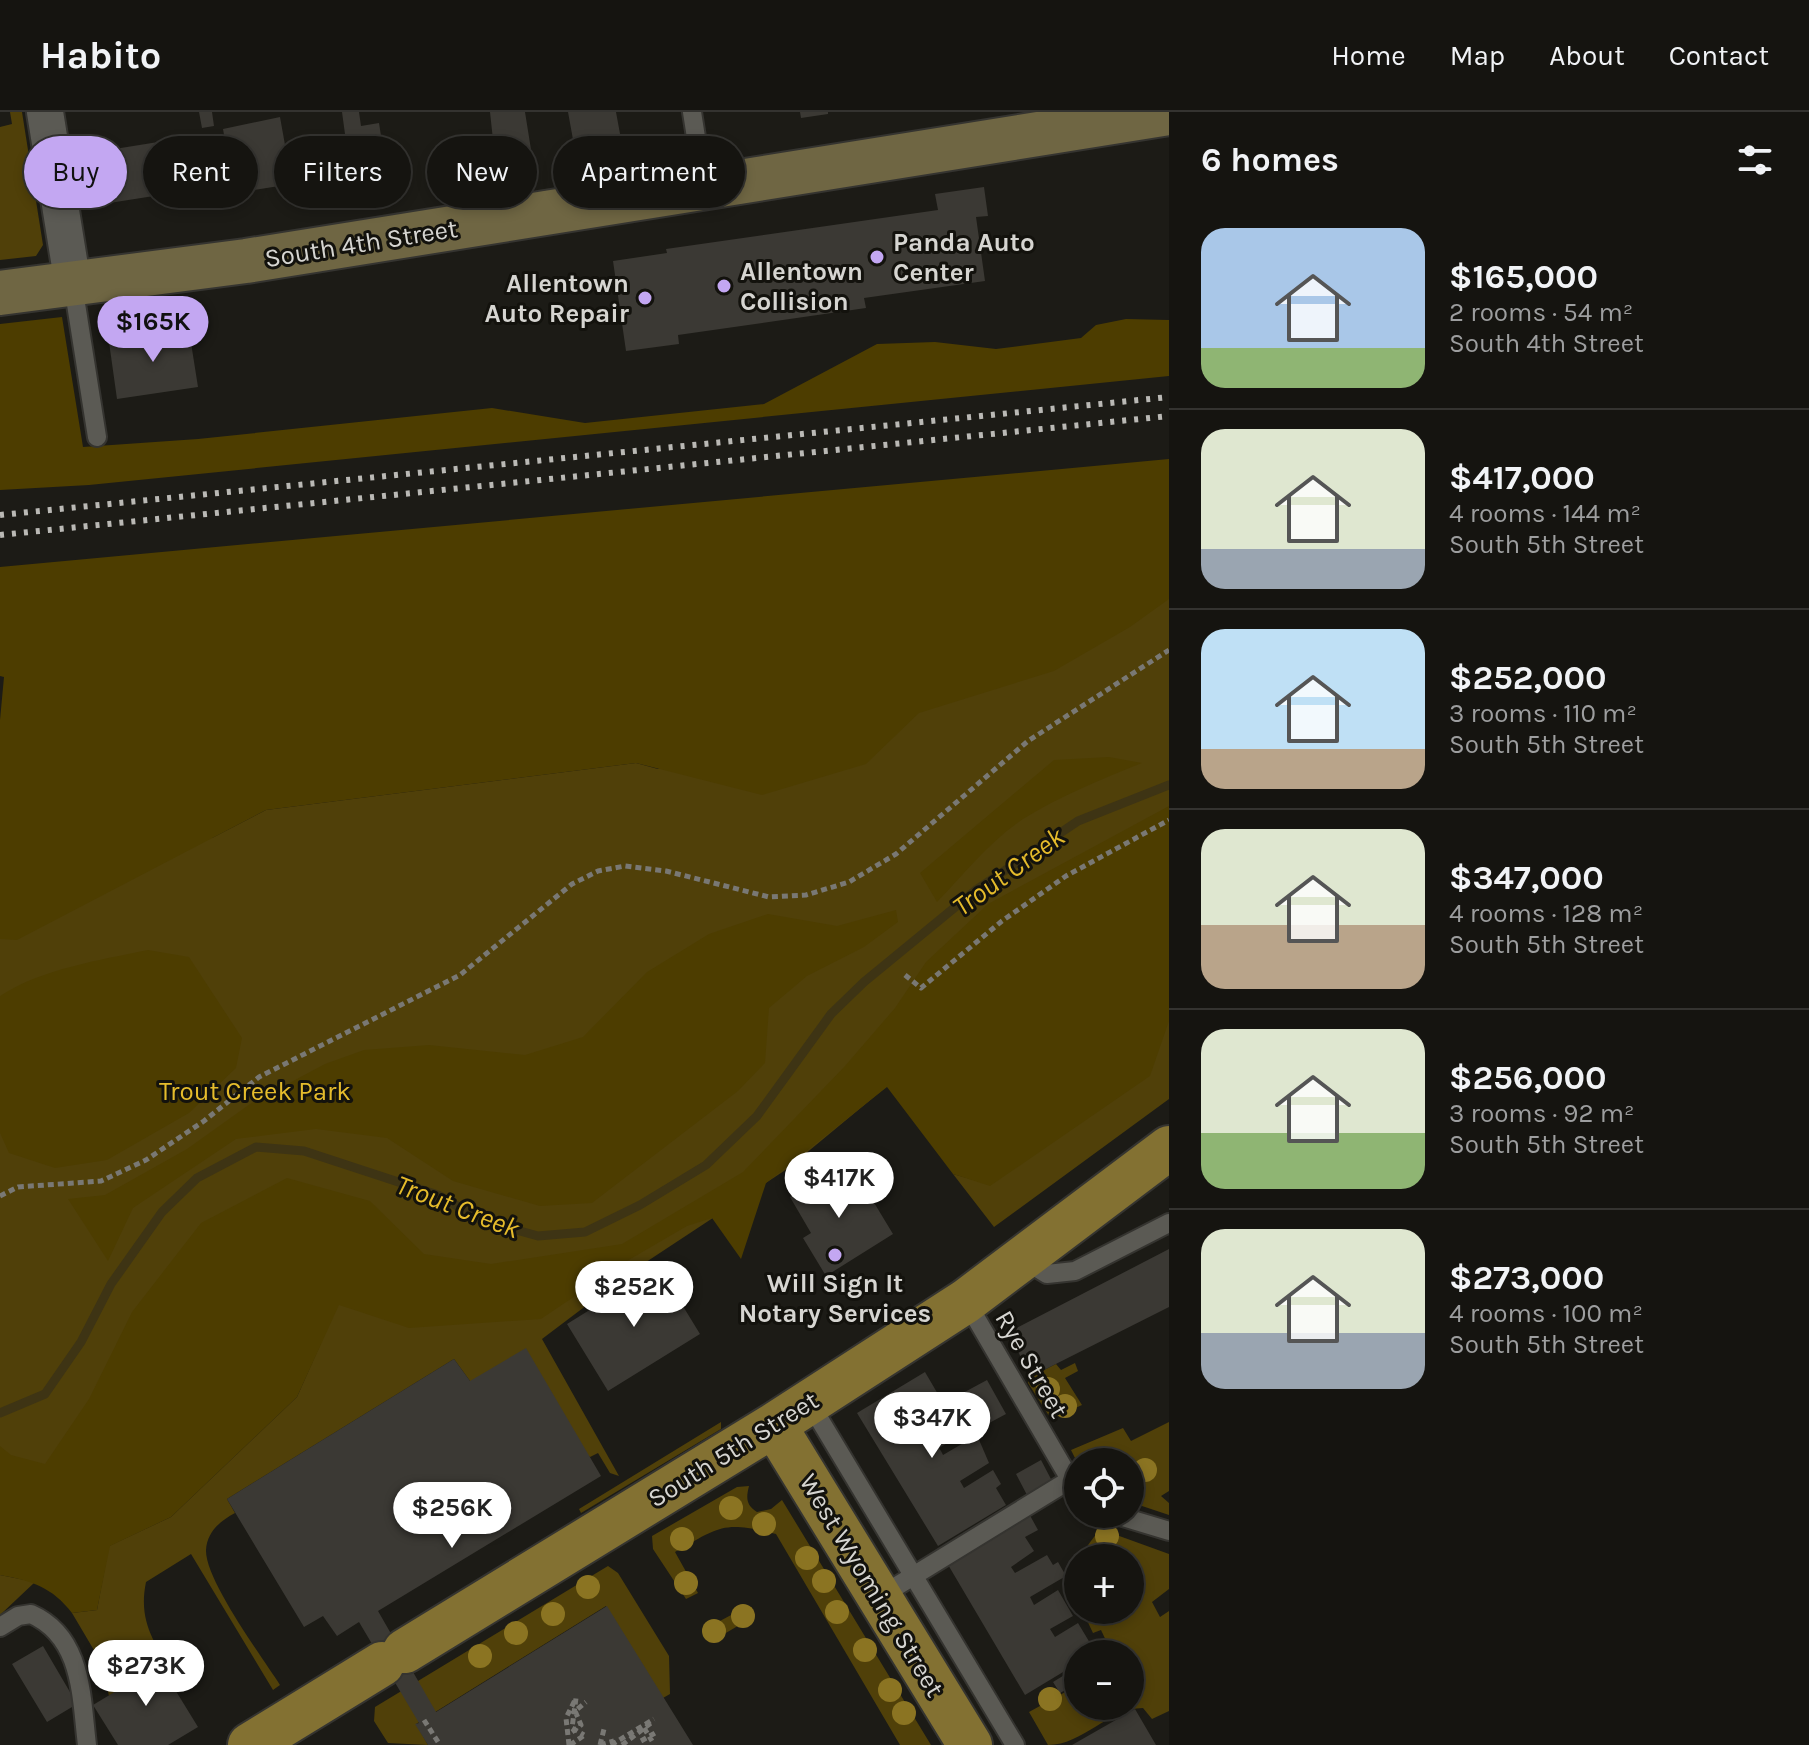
<!DOCTYPE html>
<html lang="en">
<head>
<meta charset="utf-8">
<style>
	body { margin:0; font-family:Karla,sans-serif; background:#22211e; color:#f1f3f6; height:100vh; display:flex; flex-direction:column; font-size:30px; white-space:nowrap }
	* { box-sizing:border-box; margin:0 }
	p { font-size:26px; color:#9d9e9f }
	.icon { flex:none; width:44px; height:44px; fill:none; stroke:currentColor; stroke-width:2; stroke-linecap:round; stroke-linejoin:round }
	.map { position:relative; flex:1; overflow:hidden }
	.details { display:flex; flex-direction:column; background:#151410; width:640px }
	.details>* { flex:none }
	.top-card { position:absolute; left:24px; top:24px; width:760px; height:72px; display:flex; gap:16px }
	.controls { position:absolute; left:1064px; top:1336px; display:grid; gap:16px }
	.controls a { display:grid; place-items:center; width:80px; height:80px; border-radius:50%; background:#151410; box-shadow:0 4px 12px #0003,0 0 0 2px #343330; font-size:40px }
	.price { position:absolute; translate:-50% -68px; padding:0 18px; border-radius:28px; background:#fff; color:#222; font-size:26px; line-height:52px; filter:drop-shadow(0 2px 4px #0008) }
	.price::after { content:''; position:absolute; left:50%; top:48px; width:24px; height:18px; margin-left:-12px; background:inherit; clip-path:polygon(0 0,100% 0,50% 100%) }
	.price.current { background:#c3a7f2; color:#111 }
	ul { padding:0; list-style:none }
	li { display:flex; align-items:center; gap:24px; height:200px; padding:0 32px }
	li+li { border-top:2px solid #343330 }
	li span { display:grid; place-items:center; flex:none; width:224px; height:160px; border-radius:24px; color:#555 }
	li>.icon { margin-inline-start:auto }
	span .icon { width:96px; height:96px; fill:#fffc; stroke-width:1 }
	li b { font-size:34px }
	h2 { display:flex; justify-content:space-between; align-items:center; height:96px; padding:0 32px; font-size:34px }
	.tag { padding:0 28px; border-radius:36px; background:#151410; box-shadow:0 4px 12px #0003,0 0 0 2px #343330; font-size:28px; line-height:72px }
	.tag.current { background:#c3a7f2; color:#111 }
	header { display:flex; align-items:center; gap:48px; box-sizing:border-box; height:112px; padding:0 40px; background:#151410; border-bottom:2px solid #343330 }
	header strong { font-size:38px }
	nav { display:flex; gap:44px; margin-inline-start:auto; font-size:28px }
	main { display:flex; flex:1; min-height:0 }
	.map>svg:first-child { display:block }
	.green { fill:#504009 }
	.forest { fill:#4d3d00 }
	.lines { fill:none; stroke-linecap:round; stroke-linejoin:round }
	.stream { stroke:#3e3414; stroke-width:9 }
	.building { fill:#3b3934 }
	.lane-casing { stroke:#353430; stroke-width:22 }
	.street-casing { stroke:#353430; stroke-width:40 }
	.secondary-casing { stroke:#353430; stroke-width:48 }
	.primary-casing { stroke:#353430; stroke-width:48 }
	.path { stroke:#797874; stroke-width:5; stroke-dasharray:6 4; stroke-linecap:butt }
	.lane { stroke:#5b5a54; stroke-width:18 }
	.street { stroke:#5b5a54; stroke-width:36 }
	.secondary { stroke:#6f6643; stroke-width:44 }
	.primary { stroke:#837132; stroke-width:44 }
	.rail { stroke:#bab9b5; stroke-width:6; stroke-dasharray:4 8; stroke-linecap:butt }
	.tree { fill:#8b7422 }
	.poi-dot { fill:#c3a7f2; stroke:#13120d; stroke-width:3 }
	.labels { text-anchor:middle; stroke-width:6; stroke-linejoin:round; paint-order:stroke }
	.poi-label { font-size:26px; font-weight:bold; fill:#d6d5d1; stroke:#13120d; text-anchor:start }
	.street-label { font-size:26px; fill:#d6d5d1; stroke:#13120d }
	.park-label { font-size:26px; fill:#e5bc2c; stroke:#13120d }
	.water-label { font-size:28px; font-style:italic; fill:#e5bb2b; stroke:#13120d }
</style>
</head>
<body>
<header>
<strong>Habito</strong>
<nav><a>Home</a><a>Map</a><a>About</a><a>Contact</a></nav>
</header>
<main>
<div class="map">
<svg width="1169" height="1633" viewBox="0 0 1169 1633">
	<rect width="100%" height="100%" fill="#1c1b16"/>
	<!-- green -->
	<path class="green" d="M10 0H22L43 133 36 144 0 148V15L12 12Z
		M1169 389V987L994 1115 953 1062 974 1068 944 927 787 1057 628 1162 542 1227 619 1364 610 1361 598 1341 590 1345 470 1269 454 1247 227 1387 235 1401C220 1409 207 1420 206 1438 205 1468 262 1545 280 1573L273 1578 191 1442 146 1470C138 1509 154 1530 173 1563L168 1566 147 1532 134 1540 146 1561 109 1584 101 1550 72 1501 97 1498 109 1434 171 1405 297 1285 321 1231 0 1457V721L212 726 266 698 636 651 658 657Z
		M1075 1251 1078 1259 1065 1266 1082 1293 1051 1307 1028 1271 1030 1265 1056 1252 1061 1258Z
		M721 1310V1317L581 1401 579 1397Z
		M1169 1310V1379L1161 1384 1169 1391V1403L1130 1390V1350L1078 1352 1071 1338 1123 1316 1131 1329Z
		M749 1374C746 1386 746 1393 757 1400L771 1397 782 1388 931 1633H900L776 1422C723 1409 721 1414 675 1440L698 1481 686 1487 653 1437 652 1424 737 1375Z
		M1100 1417 1169 1442V1477L1152 1490 1160 1505 1169 1499V1599L1152 1607 1143 1596C1107 1597 1083 1633 1048 1633L1029 1600 1078 1573V1594H1130V1542H1099L1109 1535 1101 1518 1093 1521 1082 1498H1130V1446H1096L1088 1433Z
		M608 1454 618 1461 669 1544 670 1582 663 1586 606 1494 416 1612 428 1633 388 1631 374 1609 375 1595Z
		M0 1463 35 1470 0 1503Z
		M746 1495H752L753 1505 714 1528 703 1524 705 1517Z"/>
	<!-- forest -->
	<path class="forest" d="M62 205 83 335 198 327 492 296 585 311 764 292 877 232 935 230 996 237 1081 226 1096 213 1126 207 1169 208V264L89 373 0 378V212Z
		M1169 347V487L1130 515 1054 559 919 601 866 652 762 683 636 651 266 698 17 828 0 827V608L4 565 0 564V455Z
		M1109 645 1142 651C1102 667 1060 684 1023 707 990 729 964 762 937 790L920 761 1054 648Z
		M1169 694V909L1150 964 990 1074 953 1062 887 975 766 1071 741 1147 712 1106 687 1114 627 1149 541 1207 409 1216 339 1193 297 1285 171 1405 110 1434 97 1498 72 1501C52 1475 32 1469 0 1463V1334L11 1343 45 1352 89 1287 132 1200 201 1111 287 1066 370 1089 424 1142 491 1152 622 1132 743 1060 845 954 895 896 926 850 988 792Z
		M896 798 898 810 864 835 807 864 769 896 765 951 738 979 592 1091 540 1094 453 1069 387 1026 316 1017 236 1027 133 1096 108 1149 68 1087 105 1083 187 1037 250 992 325 952 364 938 429 933 525 943 583 925 647 860 709 822 768 802 837 814Z
		M148 838 189 845 242 926 236 956 189 1001 107 1048 55 1056 9 1041 0 1021V884C41 857 100 848 148 838Z"/>
	<g class="lines">
		<!-- stream -->
		<path class="stream" d="M0 1301 45 1282 81 1230 111 1172 162 1100 197 1066 256 1035 304 1039 438 1083 481 1108 538 1124 585 1120 640 1093 706 1053 757 1004 831 902 864 870 976 778 1078 709 1169 673"/>
	</g>
	<!-- building -->
	<path class="building" d="M199 0H212L214 14 202 16Z
		M342 0H359L361 14 379 11 389 75 353 81Z
		M490 0H525L533 50 496 56Z
		M568 0H616L623 38 606 41 605 38 576 44Z
		M800 0H828V2L801 6Z
		M280 5 292 72 234 81 223 17Z
		M183 26 192 78 103 92 96 40Z
		M984 75 988 104 976 105 985 169 864 186 866 196 678 223 679 232 626 239 613 149 667 141 666 137 938 98 935 82Z
		M155 216 156 223 189 218 198 275 117 287 109 230 139 226V219Z
		M844 1052 865 1088 870 1084 893 1122 826 1164 803 1126 811 1121 790 1085Z
		M1169 1137V1195L1030 1265 1009 1220Z
		M659 1155 700 1222 608 1279 567 1212Z
		M526 1236 601 1364 378 1499 436 1600 607 1494 693 1633H428L415 1612 419 1611 359 1510 337 1524 323 1504 304 1515 227 1387 454 1247 470 1269Z
		M925 1260 942 1289 920 1303 925 1311 948 1297 963 1322 939 1336 941 1339 943 1343 977 1323 989 1351 960 1369 964 1376 993 1358 1001 1372 996 1376 1006 1393 938 1434 857 1301Z
		M987 1268 1006 1302 978 1317 961 1282Z
		M1041 1348 1052 1369 1027 1383 1016 1362Z
		M1027 1398 1038 1418 1025 1425 1034 1439 1011 1455 1015 1461 1047 1443 1053 1453 1058 1450 1066 1464 1030 1485 1034 1493 1058 1478 1073 1504 1050 1517 1055 1525 1078 1511 1096 1541 1078 1542V1551L1025 1583 947 1451Z
		M147 1532 198 1615 168 1633H118L93 1593 146 1561 134 1540Z
		M43 1534 77 1592 47 1610 12 1552Z
		M1071 1559 1078 1571 1060 1581 1053 1570Z
		M1135 1597 1156 1633H1072Z"/>
	<g class="lines">
		<!-- lane casing -->
		<g class="lane-casing">
			<path id="lane" d="M692 0 704 76
				M73 173 97 325
				M1024 1148 1047 1162 1075 1159 1169 1111
				M966 1189 1078 1381
				M809 1290 1015 1633
				M1113 1402 1169 1419
				M879 1485 1068 1369
				M0 1515 18 1504 31 1502C83 1525 81 1585 87 1633"/>
		</g>
		<!-- street casing -->
		<g class="street-casing">
			<path id="street" d="M45 0 73 173"/>
		</g>
		<!-- secondary casing -->
		<g class="secondary-casing">
			<path id="secondary" d="M0 181 246 149 1169 1"/>
		</g>
		<!-- primary casing -->
		<g class="primary-casing">
			<path id="primary" d="M774 1313 970 1633
				M405 1539 774 1313 966 1189 1169 1036
				M250 1633 382 1552"/>
		</g>
		<!-- path -->
		<path class="path" d="M905 863 921 876 1002 809 1066 764 1169 708
			M0 1084 18 1075 101 1069 146 1048 204 1009 259 965 460 863 572 772 598 759 625 754 666 759 769 785 806 783 849 770 896 742 1028 629 1169 538
			M424 1608 440 1633
			M644 1616 652 1629
			M572 1620 581 1613 575 1599 586 1590
			M641 1629 655 1621
			M569 1633 566 1606 576 1586 572 1616 584 1623
			M570 1633 586 1622
			M600 1633 614 1629
			M600 1633 604 1617
			M611 1633 654 1607
			M622 1633 651 1611"/>
		<!-- lane -->
		<use href="#lane" class="lane"/>
		<!-- street -->
		<use href="#street" class="street"/>
		<!-- secondary -->
		<use href="#secondary" class="secondary"/>
		<!-- primary -->
		<use href="#primary" class="primary"/>
		<!-- rail -->
		<path class="rail" d="M0 403 1169 285
			M0 423 1169 304"/>
	</g>
	<!-- trees -->
	<g class="tree">
		<circle cx="1048" cy="1277" r="12"/>
		<circle cx="1065" cy="1294" r="12"/>
		<circle cx="1145" cy="1358" r="12"/>
		<circle cx="731" cy="1396" r="12"/>
		<circle cx="764" cy="1412" r="12"/>
		<circle cx="1107" cy="1424" r="12"/>
		<circle cx="682" cy="1427" r="12"/>
		<circle cx="807" cy="1446" r="12"/>
		<circle cx="824" cy="1469" r="12"/>
		<circle cx="686" cy="1471" r="12"/>
		<circle cx="588" cy="1475" r="12"/>
		<circle cx="837" cy="1500" r="12"/>
		<circle cx="553" cy="1502" r="12"/>
		<circle cx="743" cy="1504" r="12"/>
		<circle cx="714" cy="1519" r="12"/>
		<circle cx="516" cy="1521" r="12"/>
		<circle cx="865" cy="1538" r="12"/>
		<circle cx="480" cy="1544" r="12"/>
		<circle cx="121" cy="1556" r="12"/>
		<circle cx="890" cy="1578" r="12"/>
		<circle cx="1050" cy="1587" r="12"/>
		<circle cx="904" cy="1601" r="12"/>
	</g>
	<!-- markers -->
	<g class="poi-dot">
		<circle cx="877" cy="145" r="8"/>
		<circle cx="724" cy="174" r="8"/>
		<circle cx="645" cy="186" r="8"/>
		<circle cx="835" cy="1143" r="8"/>
	</g>
	<g class="labels">
		<!-- poi labels -->
		<g class="poi-label">
			<text x="893" y="139">Panda Auto<tspan x="893" dy="30">Center</tspan></text>
			<text x="740" y="168">Allentown<tspan x="740" dy="30">Collision</tspan></text>
			<text x="629" y="180" text-anchor="end">Allentown<tspan x="629" dy="30">Auto Repair</tspan></text>
			<text x="835" y="1180" text-anchor="middle">Will Sign It<tspan x="835" dy="30">Notary Services</tspan></text>
		</g>
		<!-- street labels -->
		<g class="street-label">
			<text transform="translate(361 131) rotate(-9)" y="9">South 4th Street</text>
			<text transform="translate(1032 1252) rotate(60)" y="9">Rye Street</text>
			<text transform="translate(733 1337) rotate(-32)" y="9">South 5th Street</text>
			<text transform="translate(872 1473) rotate(59)" y="9">West Wyoming Street</text>
		</g>
		<!-- park labels -->
		<g class="park-label">
			<text x="255" y="988">Trout Creek Park</text>
		</g>
		<!-- water labels -->
		<g class="water-label">
			<text transform="translate(1008 759) rotate(-36)" y="10">Trout Creek</text>
			<text transform="translate(458 1094) rotate(21)" y="10">Trout Creek</text>
		</g>
	</g>
</svg>
<div class="controls">
<a><svg class="icon" aria-label="locate" viewBox="0 0 24 24"><circle cx="12" cy="12" r="6"/><path d="M12 2v4M12 18v4M2 12h4M18 12h4"/></svg></a>
<a>+</a>
<a>−</a>
</div>
<b class="price current" style="left:153px;top:252px">$165K</b>
<b class="price" style="left:839px;top:1108px">$417K</b>
<b class="price" style="left:634px;top:1217px">$252K</b>
<b class="price" style="left:932px;top:1348px">$347K</b>
<b class="price" style="left:452px;top:1438px">$256K</b>
<b class="price" style="left:146px;top:1596px">$273K</b>
<div class="top-card">
<a class="tag current">Buy</a>
<a class="tag">Rent</a>
<a class="tag">Filters</a>
<a class="tag">New</a>
<a class="tag">Apartment</a>
</div>
</div>
<section class="details">
<h2>6 homes<svg class="icon" aria-label="filters" viewBox="0 0 24 24"><path d="M4 7h16M4 17h16"/><circle cx="9" cy="7" r="2"/><circle cx="15" cy="17" r="2"/></svg></h2>
<ul>
<li><span style="background:linear-gradient(#a9c7e8 75%,#8fb573 0)"><svg class="icon" aria-label="home" viewBox="0 0 24 24"><path d="M3 11l9-7 9 7M6 9v11h12V9"/></svg></span><div><b>$165,000</b><p>2 rooms · 54 m²</p><p>South 4th Street</p></div></li>
<li><span style="background:linear-gradient(#dfe7d0 75%,#9aa5b1 0)"><svg class="icon" aria-label="home" viewBox="0 0 24 24"><path d="M3 11l9-7 9 7M6 9v11h12V9"/></svg></span><div><b>$417,000</b><p>4 rooms · 144 m²</p><p>South 5th Street</p></div></li>
<li><span style="background:linear-gradient(#bfe0f5 75%,#b9a48a 0)"><svg class="icon" aria-label="home" viewBox="0 0 24 24"><path d="M3 11l9-7 9 7M6 9v11h12V9"/></svg></span><div><b>$252,000</b><p>3 rooms · 110 m²</p><p>South 5th Street</p></div></li>
<li><span style="background:linear-gradient(#dfe7d0 60%,#b9a48a 0)"><svg class="icon" aria-label="home" viewBox="0 0 24 24"><path d="M3 11l9-7 9 7M6 9v11h12V9"/></svg></span><div><b>$347,000</b><p>4 rooms · 128 m²</p><p>South 5th Street</p></div></li>
<li><span style="background:linear-gradient(#dfe7d0 65%,#8fb573 0)"><svg class="icon" aria-label="home" viewBox="0 0 24 24"><path d="M3 11l9-7 9 7M6 9v11h12V9"/></svg></span><div><b>$256,000</b><p>3 rooms · 92 m²</p><p>South 5th Street</p></div></li>
<li><span style="background:linear-gradient(#dfe7d0 65%,#9aa5b1 0)"><svg class="icon" aria-label="home" viewBox="0 0 24 24"><path d="M3 11l9-7 9 7M6 9v11h12V9"/></svg></span><div><b>$273,000</b><p>4 rooms · 100 m²</p><p>South 5th Street</p></div></li>
</ul>
</section>
</main>
</body>
</html>
